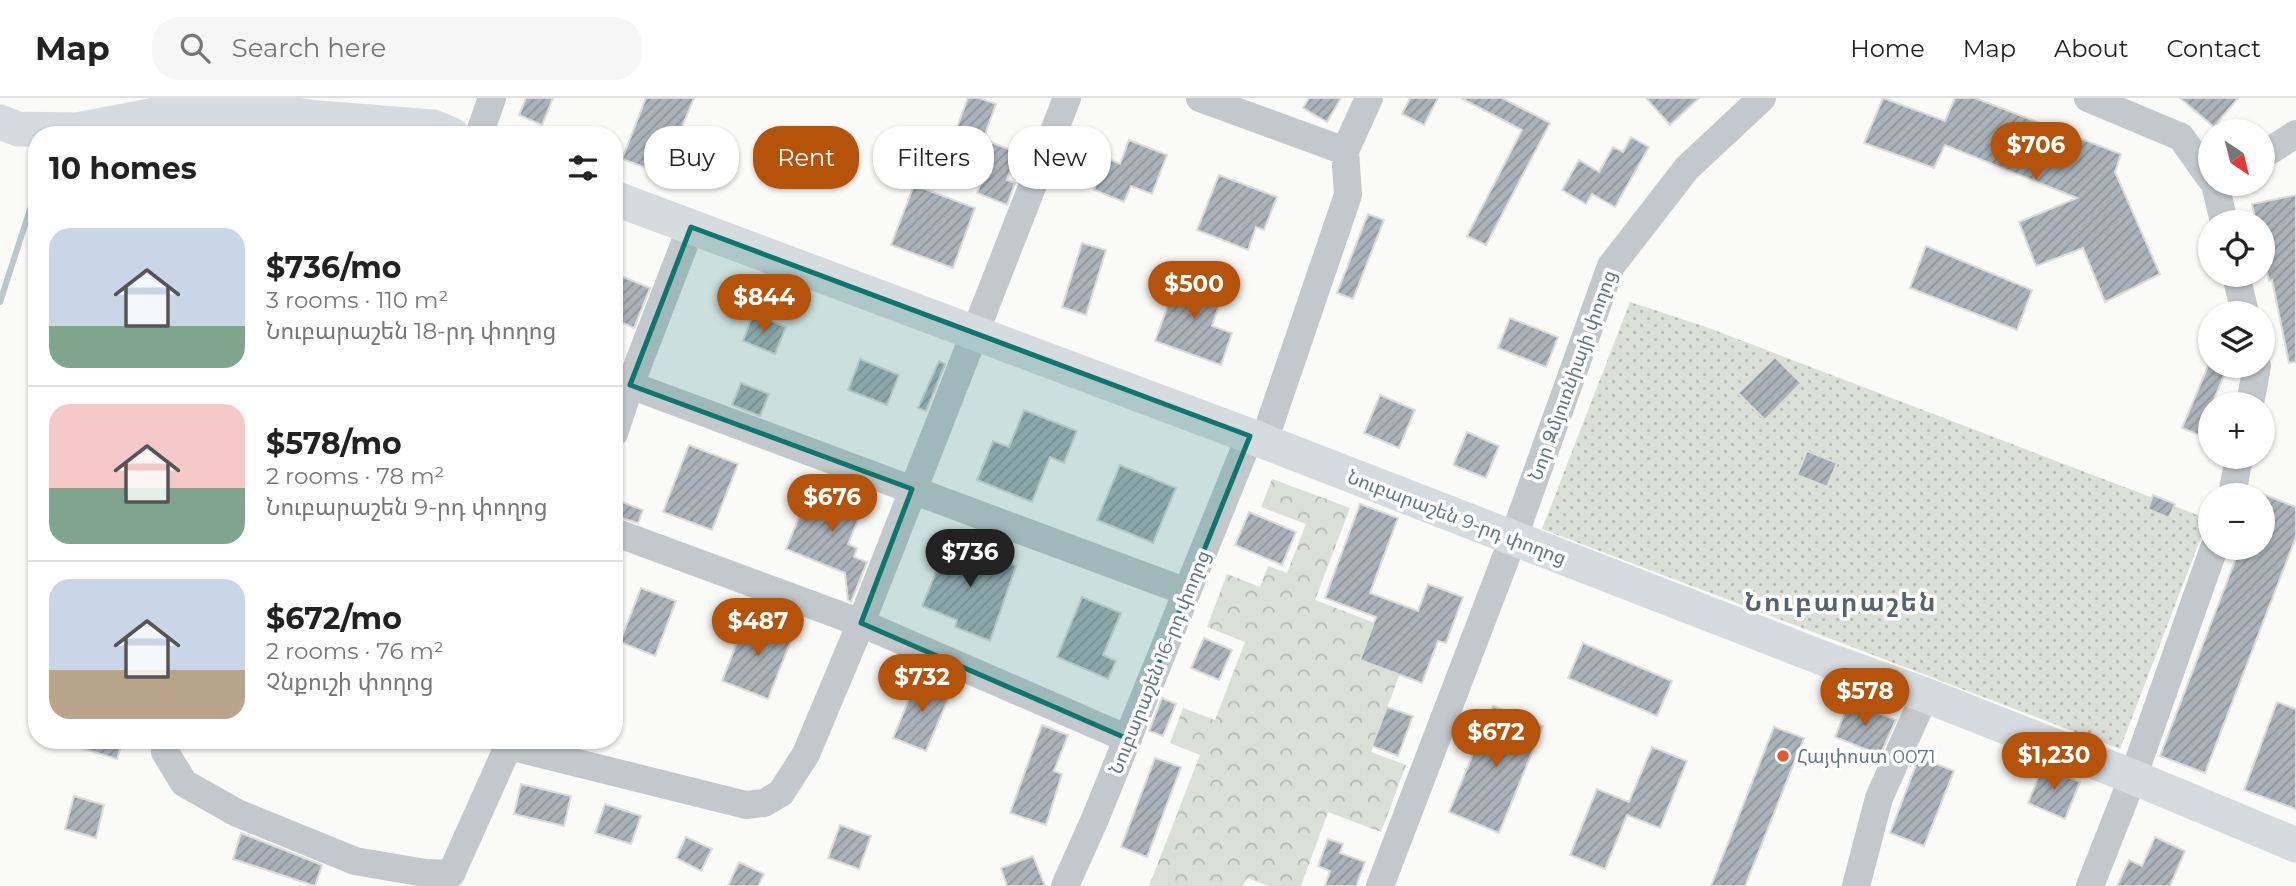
<!DOCTYPE html>
<html lang="en">
<head>
<meta charset="utf-8">
<style>
	body { margin:0; font-family:Montserrat,"Noto Sans Armenian",sans-serif; background:#f6f6f6; color:#222; height:100vh; display:flex; flex-direction:column; font-size:26px; white-space:nowrap }
	* { box-sizing:border-box; margin:0 }
	p { font-size:23px; color:#767676 }
	.icon { flex:none; width:38px; height:38px; fill:none; stroke:currentColor; stroke-width:2; stroke-linecap:round; stroke-linejoin:round }
	.map { position:relative; flex:1; overflow:hidden }
	.side { position:absolute; left:28px; top:28px; width:595px; height:623px; display:flex; flex-direction:column; background:#fff; border-radius:28px; box-shadow:0 2px 5px #0004 }
	.side>* { flex:none }
	.hud { position:absolute; left:644px; top:28px; width:665px; height:63px; display:flex; gap:14px }
	.needle { width:46px; rotate:145deg }
	.tools { position:absolute; left:2198px; top:21px; display:grid; gap:14px }
	.tools a { display:grid; place-items:center; width:77px; height:77px; border-radius:50%; background:#fff; box-shadow:0 2px 5px #0004; font-size:35px }
	.price { position:absolute; translate:-50% -60px; padding:0 16px; border-radius:24px; background:#b45309; color:#fff; font-size:23px; line-height:46px; filter:drop-shadow(0 2px 4px #0008) }
	.price::after { content:''; position:absolute; left:50%; top:42px; width:21px; height:16px; margin-left:-10px; background:inherit; clip-path:polygon(0 0,100% 0,50% 100%) }
	.price.on { background:#222; color:#fff }
	ul { padding:0; list-style:none }
	li { display:flex; align-items:center; gap:21px; height:175px; padding:0 21px }
	li+li { border-top:2px solid #e0e0e0 }
	li span { display:grid; place-items:center; flex:none; width:196px; height:140px; border-radius:21px; color:#555 }
	li>.icon { margin-inline-start:auto }
	span .icon { width:84px; height:84px; fill:#fffc; stroke-width:1 }
	li b { font-size:30px }
	h2 { display:flex; justify-content:space-between; align-items:center; height:84px; padding:0 21px; font-size:30px }
	.pill { padding:0 24px; border-radius:28px; background:#fff; box-shadow:0 2px 5px #0004; font-size:24px; line-height:63px }
	.pill.on { background:#b45309; color:#fff }
	header { display:flex; align-items:center; gap:42px; box-sizing:border-box; height:98px; padding:0 35px; background:#fff; border-bottom:2px solid #e0e0e0 }
	header strong { font-size:33px }
	nav { display:flex; gap:38px; margin-inline-start:auto; font-size:24px }
	.search { width:490px; height:63px; background:#f6f6f6; display:flex; align-items:center; gap:18px; box-sizing:border-box; padding:0 24px; border-radius:28px; color:#767676; font-size:26px }
	.map>svg:first-child { display:block }
	.forest { fill:url(#forest-crowns) }
	.park { fill:url(#park-dots) }
	.lines { fill:none; stroke-linecap:round; stroke-linejoin:round }
	.stream { stroke:#bbc7cb; stroke-width:6 }
	.building { fill:url(#building-hatch); stroke:#dcdcda; stroke-width:2 }
	.minor { stroke:#c3c8cc; stroke-width:28 }
	.major { stroke:#d6dbdf; stroke-width:35 }
	.marked { fill:#0f766e; fill-opacity:0.2; stroke:#0f766e; stroke-width:5; stroke-linejoin:round }
	.poi-dot { fill:#e4572e; stroke:#fff; stroke-width:2.5 }
	.labels { text-anchor:middle; stroke-width:7; stroke-linejoin:round; paint-order:stroke }
	.street-label { font-size:19px; fill:#657683; stroke:#fff }
	.poi-label { font-size:19px; fill:#657683; stroke:#fff; text-anchor:start }
	.district-label { font-size:26px; font-weight:bold; letter-spacing:2px; fill:#57646e; stroke:#fff }
</style>
</head>
<body>
<header>
<strong>Map</strong>
<div class="search"><svg class="icon" aria-label="search" viewBox="0 0 24 24"><circle cx="10" cy="10" r="6"/><path d="M15 15l6 6"/></svg>Search here</div>
<nav><a>Home</a><a>Map</a><a>About</a><a>Contact</a></nav>
</header>
<div class="map">
<svg width="2296" height="788" viewBox="0 0 2296 788">
	<defs>
		<pattern id="forest-crowns" width="20" height="18" patternUnits="userSpaceOnUse" patternTransform="scale(1.75)"><rect width="20" height="18" fill="#dadfd7"/><path d="M2 6a3 3 0 1 1 6 0M12 15a3 3 0 1 1 6 0" fill="none" stroke="#b4b9b4"/></pattern>
		<pattern id="park-dots" width="8" height="8" patternUnits="userSpaceOnUse" patternTransform="scale(1.75)"><rect width="8" height="8" fill="#dadfd7"/><path d="M2 2h.1M6 6h.1" fill="none" stroke="#b4b9b4" stroke-width="1.8" stroke-linecap="round"/></pattern>
		<pattern id="building-hatch" width="6" height="6" patternUnits="userSpaceOnUse" patternTransform="scale(1.75)"><rect width="6" height="6" fill="#aab3b9"/><path d="M-1 1l2-2M0 6l6-6M5 7l2-2" fill="none" stroke="#8e969c"/></pattern>
	</defs>
	<rect width="100%" height="100%" fill="#fafaf8"/>
	<!-- forest -->
	<path class="forest" d="M1272 381 1350 410 1315 502 1375 525 1400 575 1371 654 1406 667 1381 734 1328 714 1301 788H1269L1247 780 1243 788H1149L1200 657 1170 645 1183 610 1215 622 1245 544 1207 529 1227 476 1260 489 1268 468 1287 475 1306 426 1261 409Z"/>
	<!-- park -->
	<path class="park" d="M1630 204 1706 229 2208 421 2120 651 1542 431Z"/>
	<g class="lines">
		<!-- stream -->
		<path class="stream" d="M0 204 35 96"/>
	</g>
	<!-- building -->
	<path class="building" d="M526 0H553L542 27 519 17Z
		M646 0H694L681 31 686 33 677 56 668 53 660 75 622 61Z
		M968 0H979L996 6 984 39 957 29Z
		M1309 0H1341L1327 24 1303 10Z
		M1410 0H1438L1424 27 1402 16Z
		M1461 0H1502L1550 25 1486 147 1467 138 1522 32Z
		M1646 0H1699L1670 27Z
		M1883 0 1945 23 1955 0H1975L2121 56 2115 74 2160 176 2105 204 2083 150 2036 168 2019 124 2077 100 1945 47 1934 70 1864 45Z
		M2180 0H2238L2214 29Z
		M974 38 1017 54 1007 82 1015 85 1007 107 977 95 985 74 963 66Z
		M1631 39 1649 49 1615 109 1592 96 1586 106 1562 92 1579 62 1599 74 1613 49 1623 54Z
		M1129 42 1167 57 1152 96 1131 88 1124 104 1094 92 1107 60 1120 66Z
		M1219 77 1277 99 1264 132 1256 129 1248 152 1197 132Z
		M914 87 975 110 953 170 891 147Z
		M2296 97V264L2289 265 2272 182 2269 183 2263 155V124H2256L2252 106Z
		M1368 116 1384 122 1353 201 1337 195Z
		M1082 145 1106 152 1086 217 1062 209Z
		M1926 148 2032 192 2017 232 1910 190Z
		M614 175 650 190 634 230 614 221Z
		M1179 177 1224 193 1212 228 1232 235 1221 267 1155 243Z
		M753 216 786 229 775 256 743 243Z
		M1510 220 1558 239 1546 269 1498 250Z
		M1775 259 1801 285 1765 322 1738 295Z
		M860 261 899 277 887 307 848 292Z
		M939 263 945 266 926 313 918 310Z
		M2208 268H2228L2199 337 2182 330Z
		M741 285 769 296 760 318 732 307Z
		M1380 297 1415 312 1399 350 1364 335Z
		M1024 312 1077 333 1064 365 1050 359 1032 404 977 382 993 343 1009 349Z
		M1467 334 1499 348 1486 380 1453 367Z
		M689 347 738 366 712 432 663 414Z
		M1807 353 1837 365 1827 389 1797 377Z
		M1120 367 1176 390 1153 445 1097 422Z
		M844 384 870 394 848 446 857 450 854 459 867 464 851 504 848 502 845 475 786 451 808 397 834 408Z
		M2263 396 2296 409V439L2205 675 2160 658 2240 450H2263Z
		M2153 397 2175 406 2169 420 2148 411Z
		M614 401 643 412 638 425 614 418Z
		M1360 406 1398 420 1370 495 1418 513 1428 486 1463 499 1446 545 1438 543 1422 585 1360 562 1376 519 1325 500Z
		M1249 414 1296 434 1282 467 1235 447Z
		M949 442 1016 468 990 543 955 529 957 522 922 508Z
		M641 490 676 503 655 558 620 544Z
		M1082 499 1121 515 1103 557 1116 563 1108 581 1057 559Z
		M747 519 793 537 768 601 722 583Z
		M1204 540 1232 552 1219 582 1191 570Z
		M1583 545 1672 583 1657 618 1568 580Z
		M918 579 952 592 926 653 893 640Z
		M1162 600 1176 606 1163 638 1149 633Z
		M1849 604 1896 622 1880 657 1835 639Z
		M2277 604 2296 611V711L2244 692Z
		M1493 608 1543 628 1499 735 1449 714Z
		M1387 609 1413 618 1398 658 1372 648Z
		M1042 627 1068 637 1054 673 1062 676 1046 727 1010 715Z
		M1774 629 1804 640 1745 788H1711Z
		M67 642H123L117 661 67 646Z
		M1652 649 1687 663 1660 730 1627 717 1605 771 1570 757 1597 691 1629 704Z
		M1919 659 1954 673 1924 748 1890 735Z
		M1155 660 1181 669 1147 759 1121 749Z
		M2043 668 2080 684 2065 721 2028 705Z
		M521 686 571 698 564 728 514 716Z
		M74 698 104 707 96 740 65 731Z
		M605 706 641 718 631 746 595 735Z
		M840 727 871 738 859 771 828 760Z
		M241 735 322 767 315 788 233 761Z
		M686 739 712 751 701 773 676 760Z
		M2155 739 2185 753 2170 788H2117L2129 762 2142 768Z
		M1328 741 1343 746 1340 755 1365 764 1356 788H1325L1330 773 1318 768Z
		M1033 758 1045 788H1007L1001 770Z
		M739 764 764 776 758 788H728Z"/>
	<g class="lines">
		<!-- minor -->
		<path class="minor" d="M1200 0 1345 53
			M2088 0 2181 39 2210 80
			M479 37 492 0
			M2263 57 2296 36
			M2215 86 2224 124
			M2236 177 2245 215
			M630 287 1187 494
			M2250 306 2257 268
			M614 335 630 287 691 129
			M1264 343 1348 97 1345 53 1369 0
			M2232 397 2239 359
			M614 434 861 525 1128 641
			M167 642 165 654 184 685 237 715 355 763 425 775 451 776 511 642
			M509 648 746 707 764 705 781 695 806 656 861 525 1067 0
			M1065 788 1095 721 1250 338
			M1380 788 1513 441 1611 168 1687 70 1762 0
			M1856 788 1879 700 1925 597
			M2090 788 2133 679 2214 450"/>
		<!-- major -->
		<path class="major" d="M0 24 18 31 77 32 171 14 249 11 318 20 433 29 452 37
			M614 100 1250 338 1825 561 1925 597 2133 679 2296 747"/>
	</g>
	<!-- marked area -->
	<path class="marked" d="M691 129 1250 338 1128 641 861 525 912 391 630 287Z"/>
	<!-- markers -->
	<circle class="poi-dot" cx="1783" cy="658" r="7"/>
	<g class="labels">
		<!-- street labels -->
		<g class="street-label">
			<text transform="translate(1572 277) rotate(-70)" y="7">Նոր Զմյուռնիայի փողոց</text>
			<text transform="translate(1457 419) rotate(21)" y="7">Նուբարաշեն 9-րդ փողոց</text>
			<text transform="translate(1159 564) rotate(-68)" y="7">Նուբարաշեն 16-րդ փողոց</text>
		</g>
		<!-- poi labels -->
		<g class="poi-label">
			<text x="1797" y="665">Հայփոստ 0071</text>
		</g>
		<!-- district labels -->
		<g class="district-label">
			<text x="1841" y="513">Նուբարաշեն</text>
		</g>
	</g>
</svg>
<div class="tools">
<a><svg class="needle" viewBox="-14 -14 28 28"><path d="M0-13l5 13h-10z" fill="#e53935"/><path d="M0 13l5-13h-10z" fill="#767676"/></svg></a>
<a><svg class="icon" aria-label="locate" viewBox="0 0 24 24"><circle cx="12" cy="12" r="6"/><path d="M12 2v4M12 18v4M2 12h4M18 12h4"/></svg></a>
<a><svg class="icon" aria-label="layers" viewBox="0 0 24 24"><path d="M12 4l9 5-9 5-9-5zM3 14l9 5 9-5"/></svg></a>
<a>+</a>
<a>−</a>
</div>
<b class="price" style="left:2036px;top:84px">$706</b>
<b class="price" style="left:1194px;top:223px">$500</b>
<b class="price" style="left:764px;top:236px">$844</b>
<b class="price" style="left:832px;top:436px">$676</b>
<b class="price on" style="left:970px;top:491px">$736</b>
<b class="price" style="left:758px;top:560px">$487</b>
<b class="price" style="left:922px;top:616px">$732</b>
<b class="price" style="left:1865px;top:630px">$578</b>
<b class="price" style="left:1496px;top:671px">$672</b>
<b class="price" style="left:2054px;top:694px">$1,230</b>
<div class="hud">
<a class="pill">Buy</a>
<a class="pill on">Rent</a>
<a class="pill">Filters</a>
<a class="pill">New</a>
</div>
<section class="side">
<h2>10 homes<svg class="icon" aria-label="filters" viewBox="0 0 24 24"><path d="M4 7h16M4 17h16"/><circle cx="9" cy="7" r="2"/><circle cx="15" cy="17" r="2"/></svg></h2>
<ul>
<li><span style="background:linear-gradient(#c9d6e8 70%,#7fa58c 0)"><svg class="icon" aria-label="home" viewBox="0 0 24 24"><path d="M3 11l9-7 9 7M6 9v11h12V9"/></svg></span><div><b>$736/mo</b><p>3 rooms · 110 m²</p><p>Նուբարաշեն 18-րդ փողոց</p></div></li>
<li><span style="background:linear-gradient(#f6c9c9 60%,#7fa58c 0)"><svg class="icon" aria-label="home" viewBox="0 0 24 24"><path d="M3 11l9-7 9 7M6 9v11h12V9"/></svg></span><div><b>$578/mo</b><p>2 rooms · 78 m²</p><p>Նուբարաշեն 9-րդ փողոց</p></div></li>
<li><span style="background:linear-gradient(#c9d6e8 65%,#b9a48a 0)"><svg class="icon" aria-label="home" viewBox="0 0 24 24"><path d="M3 11l9-7 9 7M6 9v11h12V9"/></svg></span><div><b>$672/mo</b><p>2 rooms · 76 m²</p><p>Չնքուշի փողոց</p></div></li>
</ul>
</section>
</div>
</body>
</html>
